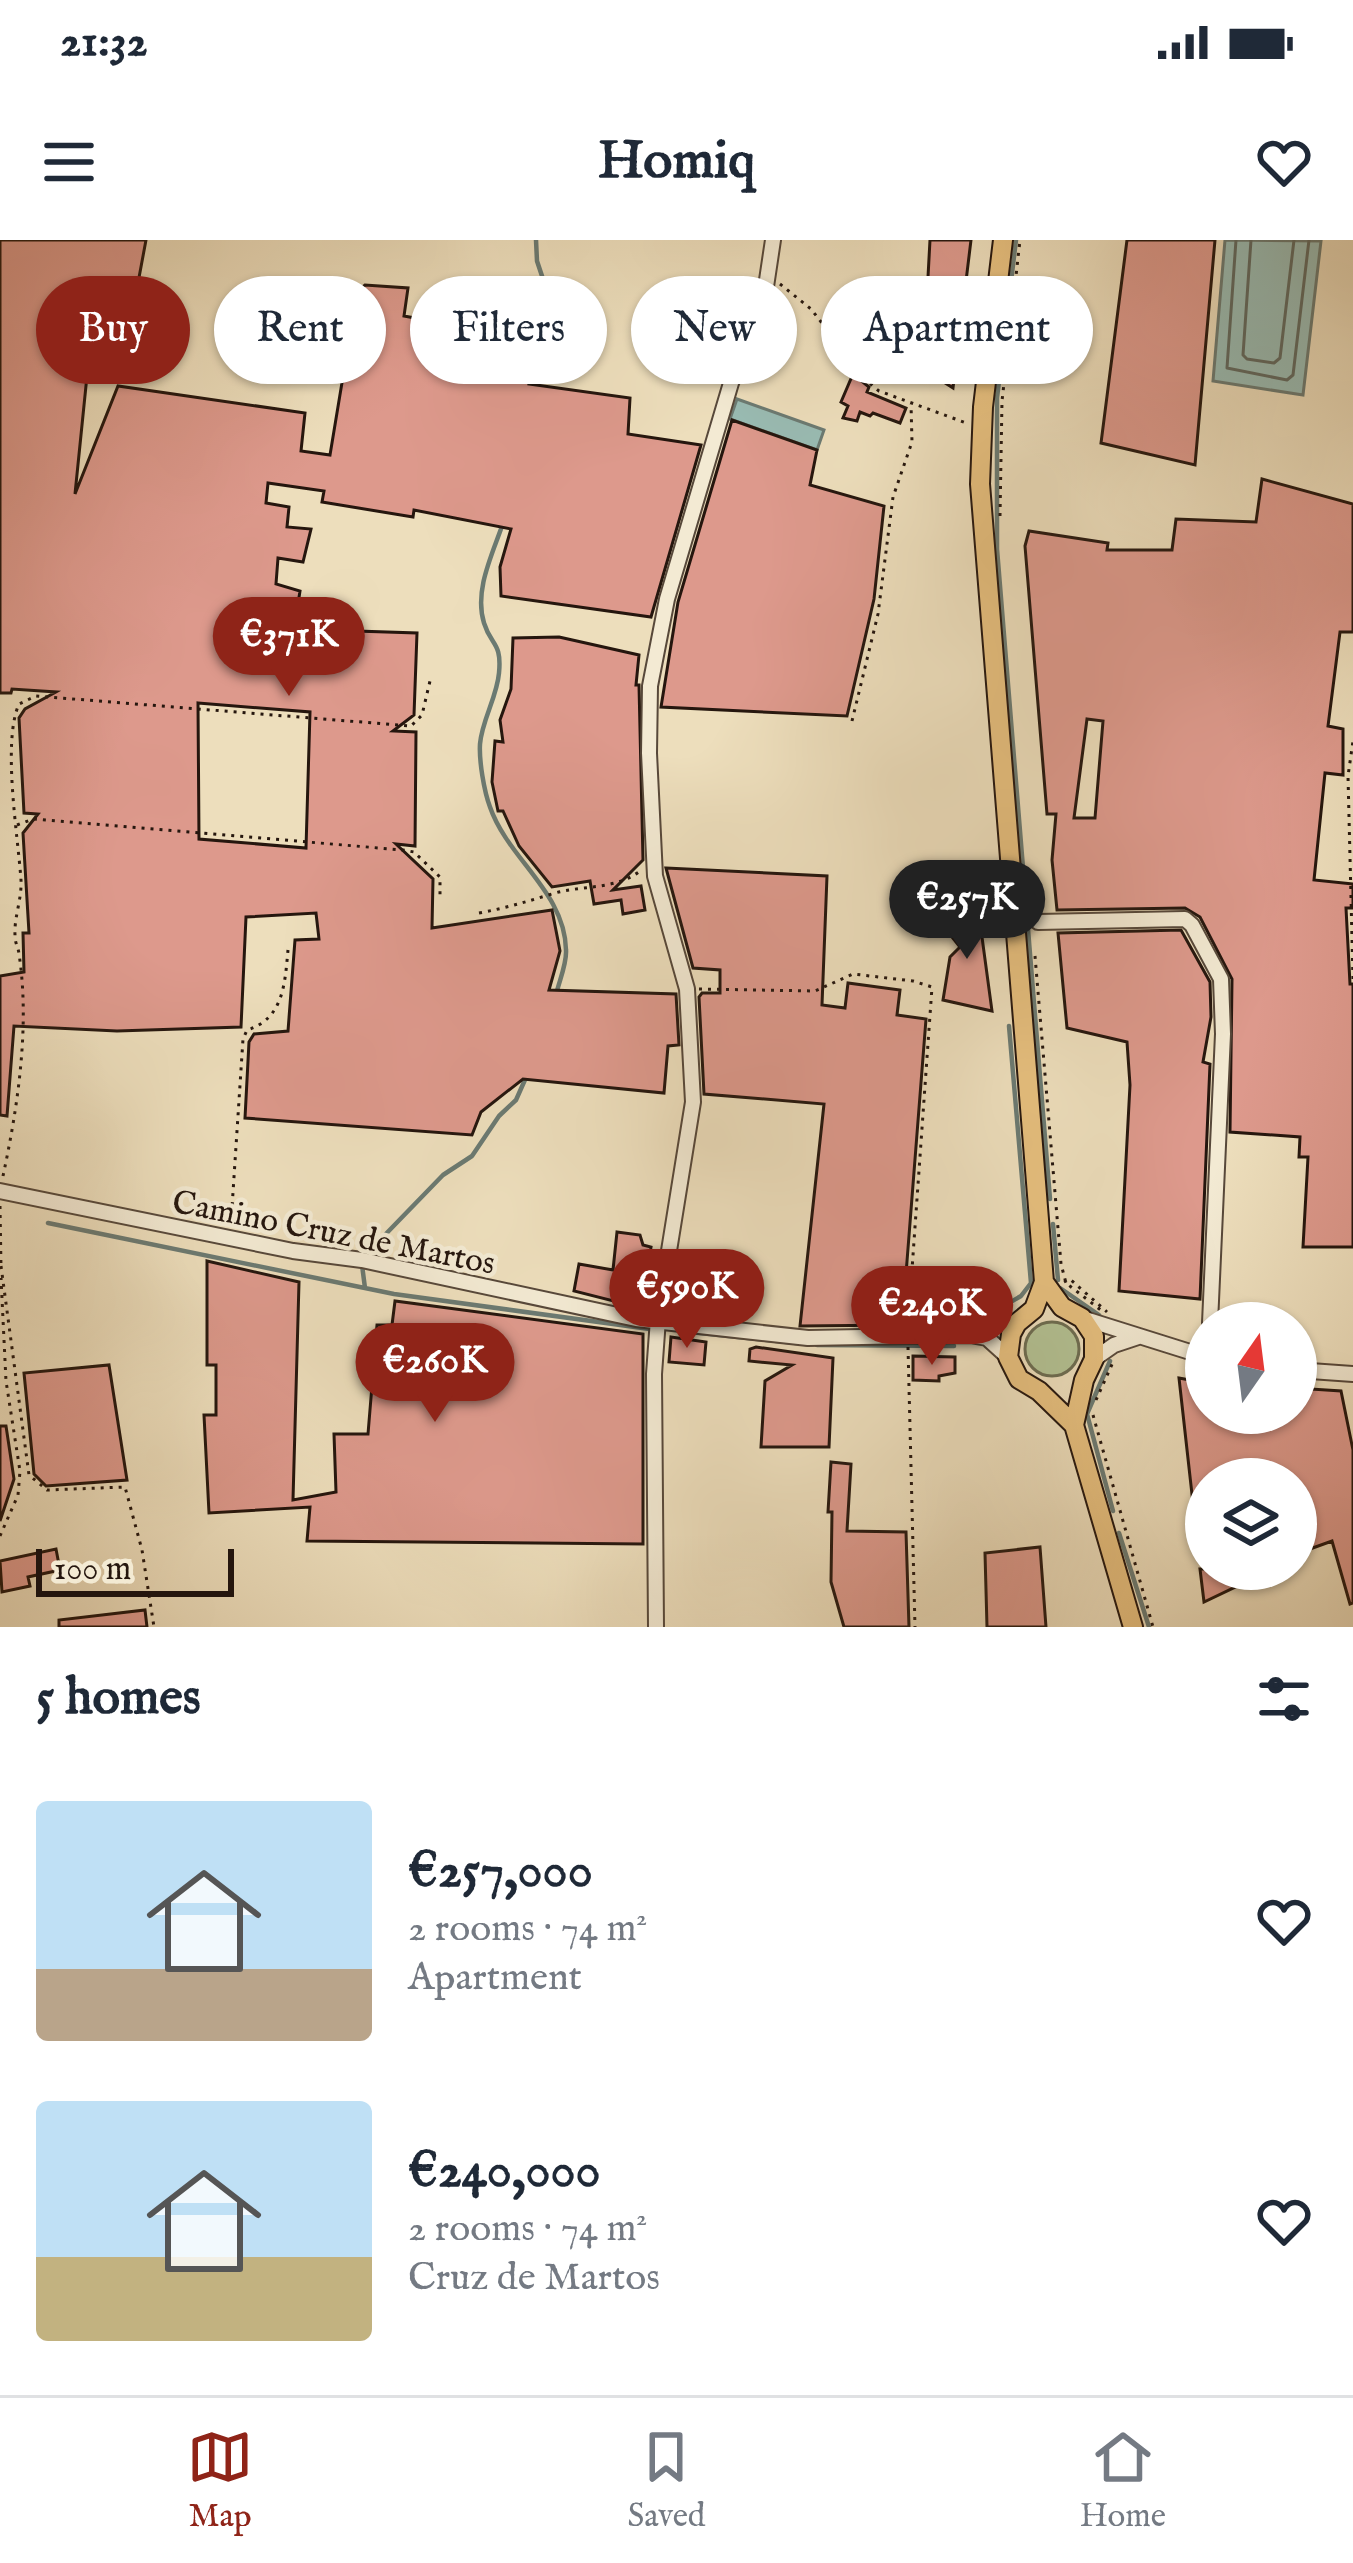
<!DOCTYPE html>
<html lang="en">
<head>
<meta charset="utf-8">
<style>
	body { margin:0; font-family:"IM FELL English",serif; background:#f2f2f3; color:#1f2937; height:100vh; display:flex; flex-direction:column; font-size:45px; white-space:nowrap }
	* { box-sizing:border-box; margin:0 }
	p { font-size:39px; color:#747a83 }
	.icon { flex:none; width:66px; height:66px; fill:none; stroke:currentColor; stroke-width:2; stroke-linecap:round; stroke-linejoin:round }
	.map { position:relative; height:1387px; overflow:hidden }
	.drawer { display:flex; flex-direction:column; background:#fff; flex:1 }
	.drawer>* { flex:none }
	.hud { position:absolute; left:36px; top:36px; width:1281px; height:108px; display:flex; gap:24px }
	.needle { width:78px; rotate:14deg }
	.buttons { position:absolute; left:1185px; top:1062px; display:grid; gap:24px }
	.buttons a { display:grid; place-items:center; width:132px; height:132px; border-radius:50%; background:#fff; box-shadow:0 3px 9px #0004; font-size:60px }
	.scale { position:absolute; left:36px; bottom:30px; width:198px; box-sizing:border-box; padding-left:12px; border:6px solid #25160e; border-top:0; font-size:33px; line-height:42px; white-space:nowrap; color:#25160e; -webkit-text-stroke:9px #f3ead3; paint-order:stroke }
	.price { position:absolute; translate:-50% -102px; padding:0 27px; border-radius:42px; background:#8f2418; color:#fff; font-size:39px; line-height:78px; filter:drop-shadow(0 3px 6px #0008) }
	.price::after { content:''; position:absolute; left:50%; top:72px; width:36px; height:27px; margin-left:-18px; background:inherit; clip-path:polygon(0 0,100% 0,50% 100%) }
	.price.active { background:#222; color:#fff }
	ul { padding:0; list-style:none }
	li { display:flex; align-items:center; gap:36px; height:300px; padding:0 36px }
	li span { display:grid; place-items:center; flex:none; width:336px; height:240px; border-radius:12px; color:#555 }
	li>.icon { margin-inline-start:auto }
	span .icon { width:144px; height:144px; fill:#fffc; stroke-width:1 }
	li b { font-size:51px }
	h2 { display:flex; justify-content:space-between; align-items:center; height:144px; padding:0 36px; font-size:51px }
	.chip { padding:0 42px; border-radius:54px; background:#fff; box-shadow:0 3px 9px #0004; font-size:42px; line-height:108px }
	.chip.active { background:#8f2418; color:#fff }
	.status { display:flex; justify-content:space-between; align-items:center; height:84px; padding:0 60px; background:#fff; direction:ltr }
	.status svg { height:33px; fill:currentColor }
	header { display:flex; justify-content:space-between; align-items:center; height:156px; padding:0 36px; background:#fff; font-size:54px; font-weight:700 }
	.menu { display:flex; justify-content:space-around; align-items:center; height:168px; border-top:3px solid #e0e1e3; background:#fff; font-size:33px; color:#747a83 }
	.menu a { display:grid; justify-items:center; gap:6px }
	.menu .active { color:#8f2418 }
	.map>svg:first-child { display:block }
	.green { fill:#b3c294; stroke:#6c6c51; stroke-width:3 }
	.water { fill:#99bcb4; stroke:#6b7a72; stroke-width:3 }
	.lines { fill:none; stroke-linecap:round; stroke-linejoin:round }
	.shore { stroke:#5f6961; stroke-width:3 }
	.stream { stroke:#6b7a72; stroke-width:4.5 }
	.building { fill:#dd998c; stroke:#25160e; stroke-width:3; fill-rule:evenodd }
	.minor-casing { stroke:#57483a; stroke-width:18 }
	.major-casing { stroke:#25160e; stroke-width:22 }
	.path { stroke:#25160e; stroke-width:3; stroke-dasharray:3 6; stroke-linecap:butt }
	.minor { stroke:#f3ead3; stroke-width:14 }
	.major { stroke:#e6bf7e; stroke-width:18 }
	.labels { text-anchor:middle; stroke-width:9; stroke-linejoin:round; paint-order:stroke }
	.street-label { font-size:33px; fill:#25160e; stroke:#f3ead3 }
</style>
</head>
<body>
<div class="status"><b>21:32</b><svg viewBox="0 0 49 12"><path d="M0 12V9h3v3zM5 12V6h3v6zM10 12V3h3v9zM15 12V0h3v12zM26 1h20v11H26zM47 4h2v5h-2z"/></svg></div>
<header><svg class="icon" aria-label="menu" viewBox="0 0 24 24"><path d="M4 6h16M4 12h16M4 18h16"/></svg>Homiq<svg class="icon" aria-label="heart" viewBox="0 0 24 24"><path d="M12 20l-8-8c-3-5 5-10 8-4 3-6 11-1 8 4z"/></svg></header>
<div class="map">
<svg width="1353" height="1387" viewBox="0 0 1353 1387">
	<rect width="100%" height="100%" fill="#eddebc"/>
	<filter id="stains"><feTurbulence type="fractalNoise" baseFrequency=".00167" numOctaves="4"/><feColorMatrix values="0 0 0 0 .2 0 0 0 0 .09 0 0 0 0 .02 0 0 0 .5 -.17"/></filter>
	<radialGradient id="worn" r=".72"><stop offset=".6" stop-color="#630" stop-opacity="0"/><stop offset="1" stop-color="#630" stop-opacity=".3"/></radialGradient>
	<!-- green -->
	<path class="green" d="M1025 1109a27 27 0 1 1 54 0a27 27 0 1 1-54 0Z"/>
	<!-- water -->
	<path class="water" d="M1225 0 1321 1 1303 155 1213 141Z
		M737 159 824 190 817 210 730 179Z"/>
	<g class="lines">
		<!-- shore -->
		<path class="shore" d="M1236 0 1227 128 1287 140 1293 135 1309 0
			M1251 0 1243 115 1247 119 1274 123 1280 118 1294 0"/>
		<!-- stream -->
		<path class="stream" d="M1016 0 997 158V309L1050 959
			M534 146 552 66 537 21 536 0
			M502 286C492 315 474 351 484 383 491 406 502 402 499 433 497 457 482 480 480 504 479 521 484 551 490 567 508 619 565 652 566 710 567 724 559 741 556 755
			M48 983 394 1054 657 1090
			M1053 984 1058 1040
			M363 1014 365 1003 379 1001 443 935 472 916 499 876 516 860 528 833
			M362 1025 365 1048
			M1060 1048 1099 1075
			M985 1077 1021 1056 1031 1043 1009 786
			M680 1091 806 1104
			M817 1105 954 1106
			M1110 1121 1087 1174 1113 1271
			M1119 1293 1149 1387"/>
	</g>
	<!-- building -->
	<path class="building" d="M0 0H146L124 118 89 116 75 254 118 146 305 173 301 211 330 215 357 52 365 45 408 48 404 76 453 85 454 74 488 79 491 61 547 65 529 144 630 158 628 194 701 205 651 377 501 356 500 327 511 289 414 270 413 277 322 262 324 251 268 243 266 263 289 267 287 287 311 289 303 322 278 318 276 344 300 351 294 389 417 393 414 475 393 491 416 492 415 606 396 604 433 639 432 688 552 670 560 711 549 750 676 754 679 805 668 806 664 853 523 839 481 872 472 895 245 878 249 802 254 794 288 791 295 700 319 699 316 673 246 677 241 787 117 791 14 786 7 876 0 875V736L24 732 23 693H29L23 593 38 574 24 573 19 478 25 469 56 452 12 449 11 453H0ZM198 463 310 472 306 608 199 599Z
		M930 0H971L953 148 923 129Z
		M1127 0H1215L1195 225 1101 203Z
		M853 134 869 147 867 152 906 168 900 183 873 173 870 176 860 172 857 181 843 178 848 166 841 162Z
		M732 180 817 210 810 245 884 266 874 359 847 476 661 467 678 362Z
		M1262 239 1353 264V392H1340L1328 486 1343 489V535L1325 533 1314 640 1353 644V668H1346L1350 744H1353V1007H1303L1308 917H1299L1300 897 1230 892 1232 739 1200 677 1185 668 1057 670 1052 620 1056 574H1047L1025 306 1029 291 1108 303 1107 310H1172L1176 279 1256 282ZM1087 479 1103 481 1095 578H1074Z
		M559 397 639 415 636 445H639L643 620 613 650 641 646 645 670 623 674 621 660 594 664 590 641 552 647 519 606 503 571H498L492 542 495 501 503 502 500 480 511 449 513 398Z
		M666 628 827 636 822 765 845 768 848 743 900 750 897 775 926 779 902 1085 800 1086 824 864 704 854 699 757 702 753H720V730L693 728Z
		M954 669 979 675 992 771 943 760 950 717 960 707 940 682Z
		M1181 690 1210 742 1211 777 1203 822 1210 824 1200 1059 1119 1051 1130 845 1127 802 1067 788 1058 693Z
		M617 992 640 995 643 1005 651 1007 641 1068 574 1051 579 1024 613 1030Z
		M207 1021 299 1042 293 1260 336 1252 334 1194H368L377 1085H392L395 1061 643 1094V1304L307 1301 310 1267 209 1273 204 1175H216V1125H207Z
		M671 1097 706 1102 704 1125 669 1122Z
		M756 1107 833 1118 829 1207H761L765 1141 792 1125 749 1121 750 1109Z
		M913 1116 955 1117V1133L939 1136V1141L913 1140Z
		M109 1125 127 1240 46 1246 34 1234 24 1133Z
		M1179 1138 1206 1143V1173H1296V1148L1341 1151 1353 1210V1363L1350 1364 1332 1301 1296 1314V1239H1206V1316L1199 1317Z
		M0 1186H6L14 1239 0 1281Z
		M831 1222 851 1224 847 1291 906 1292 909 1387H844L831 1342 832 1272H828Z
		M1040 1307 1046 1387H987L985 1313Z
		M56 1309 60 1330 28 1337 30 1346 2 1352 0 1321Z
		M1200 1329H1273L1204 1362Z
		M145 1370 147 1387H59V1380Z"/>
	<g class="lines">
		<!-- minor casing -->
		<g class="minor-casing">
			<path id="minor" d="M1038 682 1185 679 1192 685 1221 739 1223 794 1210 1083
				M0 951 293 1011 362 1020 636 1079 808 1098 970 1095 987 1098 1008 1117
				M1085 1079 1206 1117
				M1094 1119 1114 1105 1138 1097
				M1296 1130 1353 1134
				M656 1387 654 1134 658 1079 693 862 687 749 655 636 649 513 650 446 667 359 731 143 764 60 773 0"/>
		</g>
		<!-- major casing -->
		<g class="major-casing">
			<path id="major" d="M1003 0 983 167 980 244 1044 1042 1034 1069 1017 1083 1011 1094 1008 1117 1019 1139 1039 1151 1074 1185
				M1044 1042 1062 1067 1082 1078 1094 1096V1119L1084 1140 1074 1185 1133 1387"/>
		</g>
		<!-- path -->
		<path class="path" d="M780 44 811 69 867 141 879 151 969 184
			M1000 276 1002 161 1020 0
			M852 481 878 374 893 257 912 202 911 164
			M17 585 33 579 403 610 414 612 440 637V659
			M479 673C506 668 529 661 555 653 584 645 615 650 640 631
			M1035 716 1061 1024 1066 1043 1102 1071
			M1353 739 1348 536 1353 501
			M699 749 815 751 853 734 913 741 932 747 908 1086
			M3 936C18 866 30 785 19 714 18 706 15 704 15 695 14 677 22 659 21 640 18 596 2 502 19 464L36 456 411 486 422 475 430 441
			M0 966 1 1028
			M231 983 243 799 247 790C284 779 285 742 288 710
			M1 1026 29 1235 47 1250 125 1247 142 1310 154 1387
			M1064 1042 1070 1039 1107 1072
			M908 1107 915 1387
			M1096 1160 1114 1120
			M1093 1175 1153 1387
			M0 1296 18 1255 20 1231 6 1141 1 1038"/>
		<!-- minor -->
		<use href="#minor" class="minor"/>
		<!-- major -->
		<use href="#major" class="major"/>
	</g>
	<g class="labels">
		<!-- street labels -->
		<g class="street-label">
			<text transform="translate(334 991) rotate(11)" y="12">Camino Cruz de Martos</text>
		</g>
	</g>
	<rect width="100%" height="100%" filter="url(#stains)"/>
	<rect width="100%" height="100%" fill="url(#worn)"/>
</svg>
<div class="buttons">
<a><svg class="needle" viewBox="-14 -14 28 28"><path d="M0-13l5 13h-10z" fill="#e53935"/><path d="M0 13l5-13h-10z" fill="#747a83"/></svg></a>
<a><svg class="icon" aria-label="layers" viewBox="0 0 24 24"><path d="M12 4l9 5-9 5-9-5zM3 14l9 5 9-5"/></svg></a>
</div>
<div class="scale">100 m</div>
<b class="price" style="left:289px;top:459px">€371K</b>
<b class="price active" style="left:967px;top:722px">€257K</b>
<b class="price" style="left:687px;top:1111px">€590K</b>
<b class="price" style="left:932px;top:1128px">€240K</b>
<b class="price" style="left:435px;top:1185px">€260K</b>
<div class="hud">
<a class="chip active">Buy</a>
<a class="chip">Rent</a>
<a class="chip">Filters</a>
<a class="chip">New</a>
<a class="chip">Apartment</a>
</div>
</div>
<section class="drawer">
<h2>5 homes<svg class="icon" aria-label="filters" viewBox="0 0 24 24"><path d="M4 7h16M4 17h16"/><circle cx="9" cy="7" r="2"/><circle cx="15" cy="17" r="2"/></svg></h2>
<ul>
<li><span style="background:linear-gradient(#bfe0f5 70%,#b9a48a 0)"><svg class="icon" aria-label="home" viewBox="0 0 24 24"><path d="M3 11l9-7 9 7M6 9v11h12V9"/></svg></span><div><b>€257,000</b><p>2 rooms · 74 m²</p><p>Apartment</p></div><svg class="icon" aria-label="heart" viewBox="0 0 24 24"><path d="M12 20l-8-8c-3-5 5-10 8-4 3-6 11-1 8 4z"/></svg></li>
<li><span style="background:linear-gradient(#bfe0f5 65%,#c2b280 0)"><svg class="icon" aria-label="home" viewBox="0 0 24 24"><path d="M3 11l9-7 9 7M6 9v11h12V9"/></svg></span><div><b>€240,000</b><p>2 rooms · 74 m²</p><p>Cruz de Martos</p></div><svg class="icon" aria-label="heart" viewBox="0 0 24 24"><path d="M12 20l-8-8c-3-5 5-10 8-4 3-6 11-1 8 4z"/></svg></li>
</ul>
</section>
<nav class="menu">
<a class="active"><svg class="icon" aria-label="map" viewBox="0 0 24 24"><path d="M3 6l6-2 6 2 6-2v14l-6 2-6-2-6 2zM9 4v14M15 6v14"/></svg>Map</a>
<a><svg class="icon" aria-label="saved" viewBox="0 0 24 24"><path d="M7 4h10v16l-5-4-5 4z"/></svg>Saved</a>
<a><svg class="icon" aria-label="home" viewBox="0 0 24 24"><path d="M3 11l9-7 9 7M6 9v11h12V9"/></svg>Home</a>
</nav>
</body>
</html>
